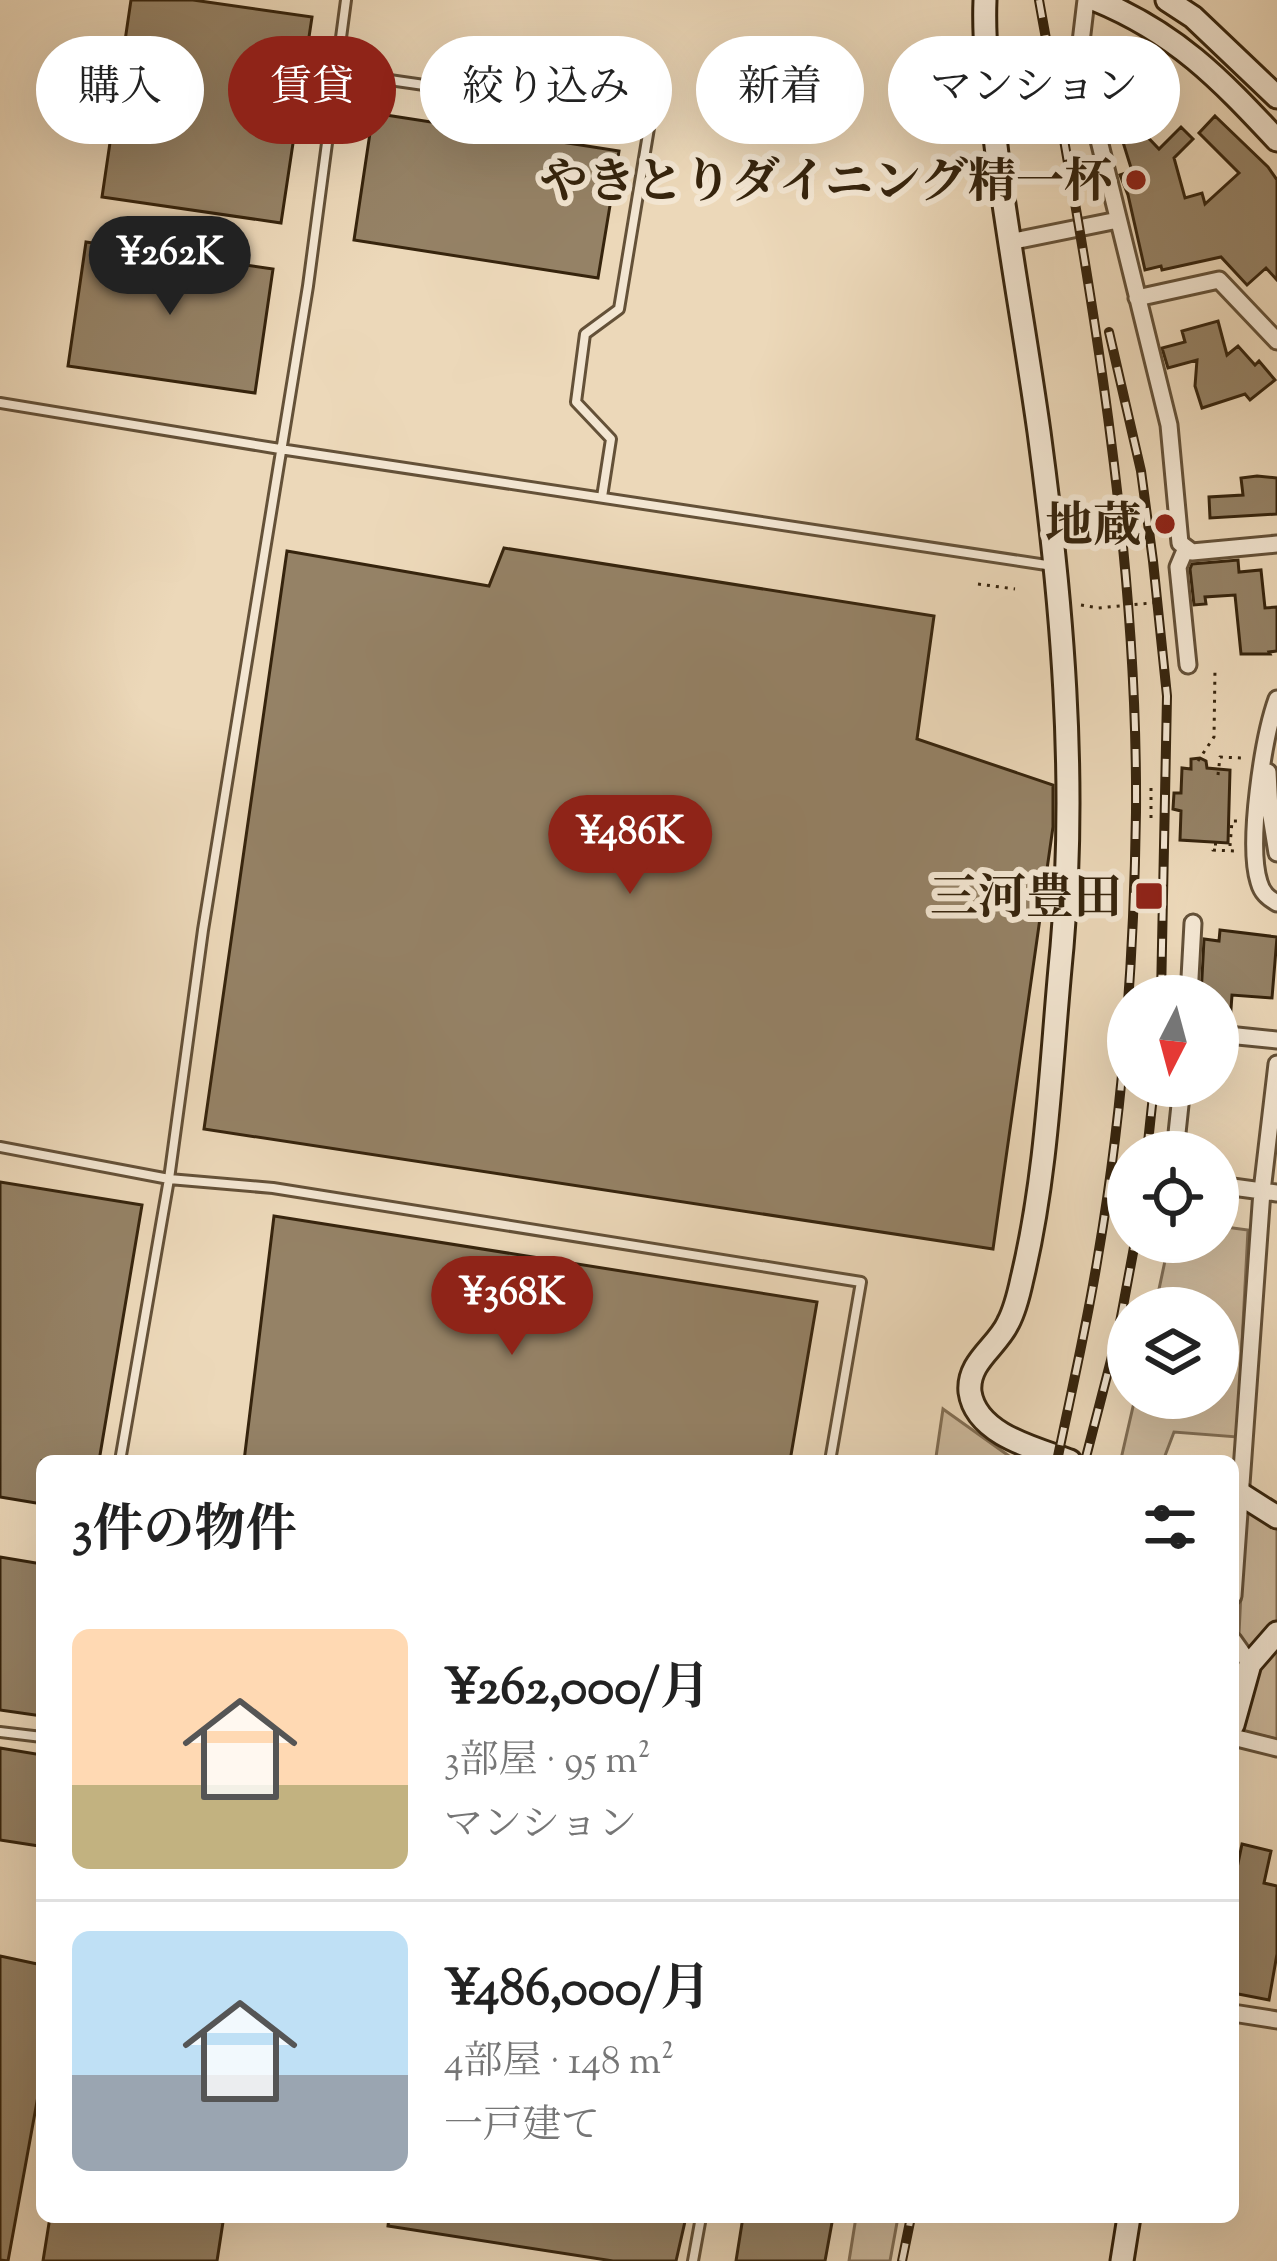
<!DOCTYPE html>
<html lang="ja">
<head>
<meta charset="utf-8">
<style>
	body { margin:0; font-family:"Sorts Mill Goudy","Noto Serif JP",serif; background:#f6f6f6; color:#222; height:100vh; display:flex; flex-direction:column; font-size:45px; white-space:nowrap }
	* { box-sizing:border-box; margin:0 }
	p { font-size:39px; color:#767676 }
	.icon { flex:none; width:66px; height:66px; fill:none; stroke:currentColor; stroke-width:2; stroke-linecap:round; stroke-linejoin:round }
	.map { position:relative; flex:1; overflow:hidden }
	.drawer { position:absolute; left:36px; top:1455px; width:1203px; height:768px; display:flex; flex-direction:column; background:#fff; border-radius:18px; box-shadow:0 12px 48px #0002 }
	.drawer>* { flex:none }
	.banner { position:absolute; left:36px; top:36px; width:1206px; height:108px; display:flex; gap:24px }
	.needle { width:78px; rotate:186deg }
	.tools { position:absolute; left:1107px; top:975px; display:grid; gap:24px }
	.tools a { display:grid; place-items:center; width:132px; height:132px; border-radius:50%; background:#fff; box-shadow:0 12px 48px #0002; font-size:60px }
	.price { position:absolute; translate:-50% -102px; padding:0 27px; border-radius:42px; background:#8f2418; color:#fff; font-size:39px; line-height:78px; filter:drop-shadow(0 3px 6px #0008) }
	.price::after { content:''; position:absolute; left:50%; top:72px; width:36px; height:27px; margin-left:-18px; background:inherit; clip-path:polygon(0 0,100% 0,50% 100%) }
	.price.current { background:#222; color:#fff }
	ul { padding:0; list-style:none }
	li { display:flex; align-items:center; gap:36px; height:300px; padding:0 36px }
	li+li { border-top:3px solid #e0e0e0 }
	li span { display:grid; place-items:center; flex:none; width:336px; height:240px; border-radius:18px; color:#555 }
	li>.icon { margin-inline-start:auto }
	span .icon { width:144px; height:144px; fill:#fffc; stroke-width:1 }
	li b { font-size:51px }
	h2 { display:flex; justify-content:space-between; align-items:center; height:144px; padding:0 36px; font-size:51px }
	.chip { padding:0 42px; border-radius:54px; background:#fff; box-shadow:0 12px 48px #0002; font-size:42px; line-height:108px }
	.chip.current { background:#8f2418; color:#fff }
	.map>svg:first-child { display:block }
	.green { fill:#cdb99c; stroke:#826e54; stroke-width:3 }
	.building { fill:#958266; stroke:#36240d; stroke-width:3 }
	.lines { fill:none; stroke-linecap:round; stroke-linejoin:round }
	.lane-casing { stroke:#645138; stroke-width:14 }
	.street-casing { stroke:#645138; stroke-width:21 }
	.secondary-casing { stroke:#36240d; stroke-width:27 }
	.path { stroke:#36240d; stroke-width:3; stroke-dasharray:3 6; stroke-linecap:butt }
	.lane { stroke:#f3e6d2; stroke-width:8 }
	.street { stroke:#f3e6d2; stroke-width:15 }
	.secondary { stroke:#f3e6d2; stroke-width:21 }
	.rail-casing { stroke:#36240d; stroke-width:10 }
	.rail { stroke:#f3e6d2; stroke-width:6; stroke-dasharray:18; stroke-linecap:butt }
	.poi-dot { fill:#8f2418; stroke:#f3e6d2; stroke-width:4.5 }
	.labels { text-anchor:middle; stroke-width:12; stroke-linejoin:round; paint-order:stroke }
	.poi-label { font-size:48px; font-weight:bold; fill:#36240d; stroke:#f3e6d2; text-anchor:end }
</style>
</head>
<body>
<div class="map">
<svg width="1277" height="2261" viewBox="0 0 1277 2261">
	<rect width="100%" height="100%" fill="#ecd8b9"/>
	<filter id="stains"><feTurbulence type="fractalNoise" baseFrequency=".00167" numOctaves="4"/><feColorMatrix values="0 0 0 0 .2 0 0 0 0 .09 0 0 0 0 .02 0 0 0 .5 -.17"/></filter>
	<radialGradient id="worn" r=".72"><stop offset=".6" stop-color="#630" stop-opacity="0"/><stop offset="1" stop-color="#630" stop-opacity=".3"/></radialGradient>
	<!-- green -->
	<path class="green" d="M1218 1226 1248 1230 1237 1437 1174 1432 1163 1461 1121 1459 1135 1398H1218V1308H1155L1169 1242H1218Z
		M943 1409 1016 1461H844V1457H936Z
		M1245 1507 1277 1528V1739L1237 1730 1256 1666 1239 1634Z
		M856 2217H898L890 2261H849Z"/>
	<!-- building -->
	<path class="building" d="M131 0H193L312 17 281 223 102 197Z
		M1119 38 1164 87 1144 106 1097 55Z
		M373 113 619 151 598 278 354 240Z
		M1215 116 1268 167 1277 180V280L1266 268 1247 285 1221 257 1162 270 1161 266 1145 270 1128 195 1120 175 1132 171 1122 139 1127 137 1125 129 1137 126 1159 149 1181 127 1193 139 1174 158 1185 198 1202 193 1205 204 1239 173 1199 133Z
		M86 242 273 269 255 393 68 366Z
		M1218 321 1227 355 1238 346 1255 365 1259 361 1275 380 1250 400 1245 394 1202 408 1195 386 1197 360 1168 368 1162 348 1185 342 1182 331Z
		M1257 476 1277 478V514L1210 518 1209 497 1243 495 1241 478Z
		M504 548 934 616 917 739 1053 785V827L993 1249 204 1129 287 551 489 586Z
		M1238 560 1239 572 1261 570 1265 608 1277 607V651L1269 652 1270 654H1241L1235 595 1205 597 1206 604 1194 605 1190 569 1192 564Z
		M1200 758 1206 761 1207 768 1230 770 1228 843 1180 840 1181 811 1173 809 1174 793H1181L1182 768 1191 769V759Z
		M1220 930 1277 937 1272 998 1232 995 1230 1023 1218 1022V996H1201L1204 939 1219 941Z
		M0 1182 142 1205 99 1461H42V1504L0 1497Z
		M274 1216 817 1302 790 1461H244Z
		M0 1557 42 1564V1716L0 1710Z
		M0 1748 42 1755V1829L39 1846 0 1840Z
		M1242 1844 1271 1851 1264 1883 1277 1886V1954L1269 2000 1233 1993V1873H1236Z
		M0 1956 42 1965V2074L8 2261 0 2260Z
		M50 2217H184L223 2222 217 2261H43Z
		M389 2217H686L676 2261H613L388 2226Z
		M743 2217H833L825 2261H736Z"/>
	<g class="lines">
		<!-- lane casing -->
		<g class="lane-casing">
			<path id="lane" d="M334 72 639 116 649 128 619 309 585 334 576 402 611 439 602 497
				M0 403 280 449 1053 566
				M0 1147 169 1179 273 1188 861 1282 830 1461
				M120 1461 169 1179 203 930 308 286 346 0
				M0 1732 42 1737
				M693 2261 701 2217"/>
		</g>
		<!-- street casing -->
		<g class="street-casing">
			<path id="street" d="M1086 0 1079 59 1169 425 1180 543 1192 552 1277 544
				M1009 242 1118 220
				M1137 298 1219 280 1277 341
				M1186 548 1178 567 1188 665
				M1277 699C1263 738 1247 844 1259 882 1262 893 1268 898 1277 903
				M1268 772 1270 810 1277 853
				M1189 996 1193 923
				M1218 1034 1277 1040
				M1175 1152 1182 1086
				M1218 1185 1277 1193
				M1233 1596 1262 1191 1277 1064
				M1233 1640 1250 1664
				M1233 1737 1277 1748
				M1233 2013 1277 2020"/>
		</g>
		<!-- secondary casing -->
		<g class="secondary-casing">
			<path id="secondary" d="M985 0C983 50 991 103 997 154 1009 247 1026 339 1039 432 1062 602 1077 775 1062 947 1051 1058 1048 1171 1022 1279 1019 1293 1015 1310 1008 1323 997 1347 967 1362 970 1392 976 1435 1037 1449 1070 1461
				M1096 0C1176 33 1219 78 1277 140
				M1167 0 1193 17 1277 97
				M1233 1493H1239L1277 1517
				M1233 1725 1250 1664 1277 1633
				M1122 2261 1129 2217"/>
		</g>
		<!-- path -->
		<path class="path" d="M978 584 1015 589
			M1081 605 1098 608 1161 602
			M1198 761 1214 737 1215 669
			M1218 775 1220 757 1243 758
			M1151 818V782
			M1217 844H1214L1213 850 1236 851
			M1230 846 1232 821H1240"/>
		<!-- lane -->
		<use href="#lane" class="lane"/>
		<!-- street -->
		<use href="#street" class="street"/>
		<!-- secondary -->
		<use href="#secondary" class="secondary"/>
		<!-- rail casing -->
		<g class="rail-casing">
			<path id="rail" d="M1039 0C1087 267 1138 540 1136 812 1134 960 1123 1110 1098 1256 1087 1325 1071 1393 1057 1461
				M1109 332 1141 471 1153 561 1167 696 1161 996
				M1147 1152 1154 1086
				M1085 1461 1118 1333 1135 1242
				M902 2261 911 2217"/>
		</g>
		<!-- rail -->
		<use href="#rail" class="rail"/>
	</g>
	<!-- markers -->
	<g class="poi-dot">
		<circle cx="1136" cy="180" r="12"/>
		<circle cx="1165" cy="524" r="12"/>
		<rect x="1134" y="881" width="30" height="30" rx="6"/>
	</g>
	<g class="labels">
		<!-- poi labels -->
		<g class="poi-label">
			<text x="1112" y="197">やきとりダイニング精一杯</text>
			<text x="1141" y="541">地蔵</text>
			<text x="1122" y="913">三河豊田</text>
		</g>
	</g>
	<rect width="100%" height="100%" filter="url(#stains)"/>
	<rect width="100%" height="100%" fill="url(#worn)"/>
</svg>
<div class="tools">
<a><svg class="needle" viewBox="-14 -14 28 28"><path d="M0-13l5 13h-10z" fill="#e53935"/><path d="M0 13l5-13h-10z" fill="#767676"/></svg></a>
<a><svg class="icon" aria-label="locate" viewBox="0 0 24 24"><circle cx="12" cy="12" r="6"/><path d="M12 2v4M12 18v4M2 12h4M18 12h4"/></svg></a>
<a><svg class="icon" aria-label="layers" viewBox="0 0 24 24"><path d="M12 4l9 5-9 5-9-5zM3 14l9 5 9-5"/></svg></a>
</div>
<b class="price current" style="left:170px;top:318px">¥262K</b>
<b class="price" style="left:630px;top:897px">¥486K</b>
<b class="price" style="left:512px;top:1358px">¥368K</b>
<div class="banner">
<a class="chip">購入</a>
<a class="chip current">賃貸</a>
<a class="chip">絞り込み</a>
<a class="chip">新着</a>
<a class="chip">マンション</a>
</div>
<section class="drawer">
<h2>3件の物件<svg class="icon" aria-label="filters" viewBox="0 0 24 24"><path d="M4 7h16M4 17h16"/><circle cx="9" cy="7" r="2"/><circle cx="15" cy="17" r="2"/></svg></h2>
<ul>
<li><span style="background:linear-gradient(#ffd9b3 65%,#c2b280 0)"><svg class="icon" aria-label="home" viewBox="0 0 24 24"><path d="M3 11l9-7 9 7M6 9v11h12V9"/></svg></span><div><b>¥262,000/月</b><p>3部屋 · 95 m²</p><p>マンション</p></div></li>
<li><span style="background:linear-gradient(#bfe0f5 60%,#9aa5b1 0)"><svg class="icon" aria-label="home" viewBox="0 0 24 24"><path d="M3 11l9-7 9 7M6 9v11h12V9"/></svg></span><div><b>¥486,000/月</b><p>4部屋 · 148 m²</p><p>一戸建て</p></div></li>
</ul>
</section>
</div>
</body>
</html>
